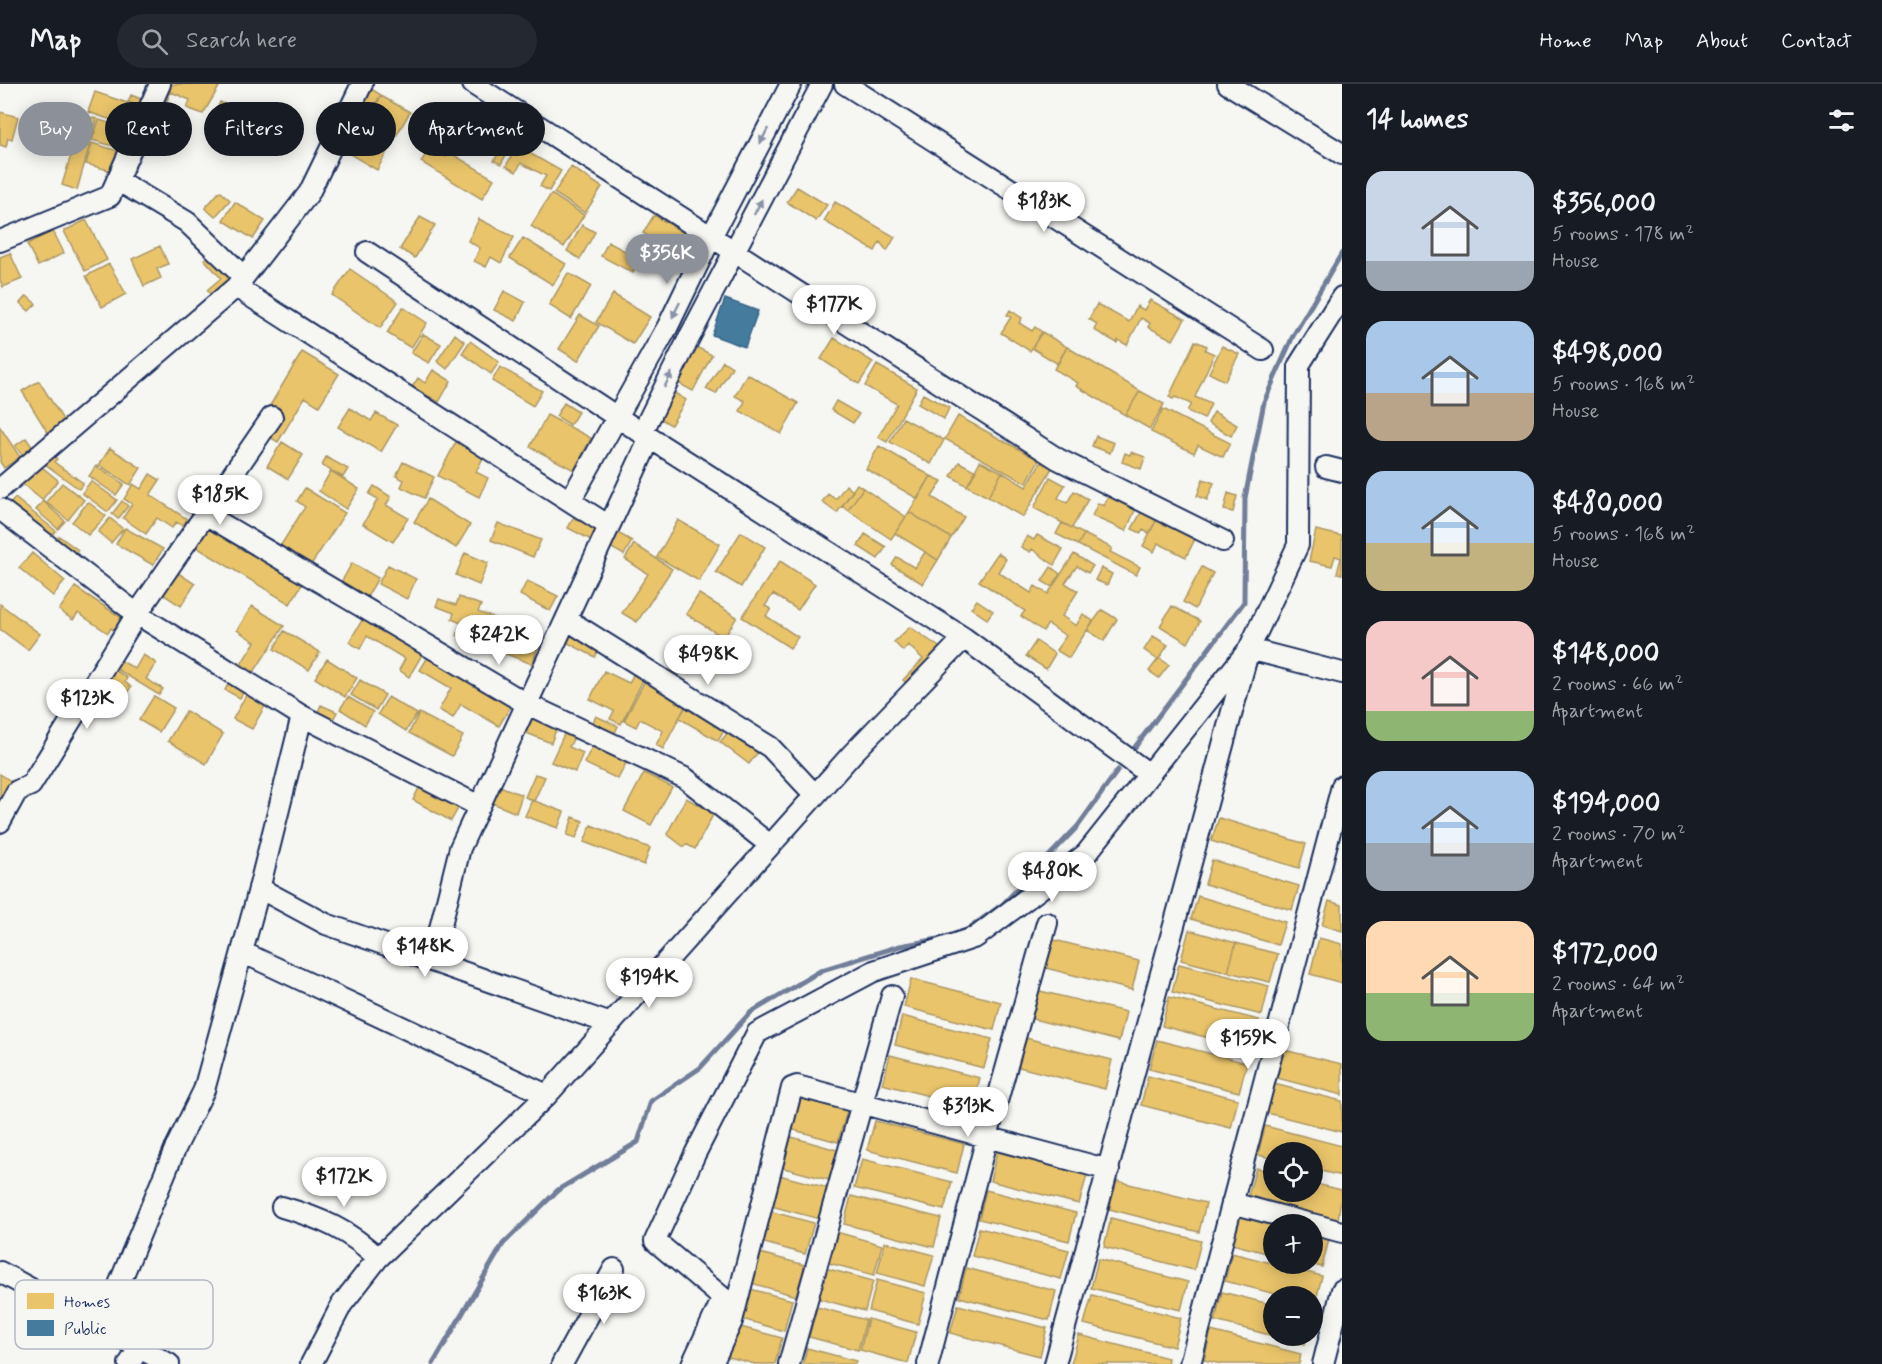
<!DOCTYPE html>
<html lang="en">
<head>
<meta charset="utf-8">
<style>
	body { margin:0; font-family:Mynerve,sans-serif; background:#242831; color:#f1f3f6; height:100vh; display:flex; flex-direction:column; font-size:22px; white-space:nowrap }
	* { box-sizing:border-box; margin:0 }
	p { font-size:20px; color:#9ea1a6 }
	.icon { flex:none; width:33px; height:33px; fill:none; stroke:currentColor; stroke-width:2; stroke-linecap:round; stroke-linejoin:round }
	.map { position:relative; flex:1; overflow:hidden }
	.side { display:flex; flex-direction:column; background:#171b24; width:540px }
	.side>* { flex:none }
	.hud { position:absolute; left:18px; top:18px; width:570px; height:54px; display:flex; gap:12px }
	.controls { position:absolute; left:1263px; top:1058px; display:grid; gap:12px }
	.controls a { display:grid; place-items:center; width:60px; height:60px; border-radius:50%; background:#171b24; box-shadow:0 3px 15px #0003; font-size:30px }
	.price { position:absolute; translate:-50% -51px; padding:0 14px; border-radius:21px; background:#fff; color:#222; font-size:20px; line-height:39px; filter:drop-shadow(0 2px 3px #0008) }
	.price::after { content:''; position:absolute; left:50%; top:36px; width:18px; height:14px; margin-left:-9px; background:inherit; clip-path:polygon(0 0,100% 0,50% 100%) }
	.price.selected { background:#8c9099; color:#fff }
	ul { padding:0; list-style:none }
	li { display:flex; align-items:center; gap:18px; height:150px; padding:0 24px }
	li span { display:grid; place-items:center; flex:none; width:168px; height:120px; border-radius:18px; color:#555 }
	li>.icon { margin-inline-start:auto }
	span .icon { width:72px; height:72px; fill:#fffc; stroke-width:1 }
	li b { font-size:26px }
	h2 { display:flex; justify-content:space-between; align-items:center; height:72px; padding:0 24px; font-size:26px }
	.chip { padding:0 21px; border-radius:27px; background:#171b24; box-shadow:0 3px 15px #0003; font-size:21px; line-height:54px }
	.chip.selected { background:#8c9099; color:#fff }
	header { display:flex; align-items:center; gap:36px; box-sizing:border-box; height:84px; padding:0 30px; background:#171b24; border-bottom:2px solid #363941 }
	header strong { font-size:28px }
	nav { display:flex; gap:33px; margin-inline-start:auto; font-size:21px }
	.search { width:420px; height:54px; background:#242831; display:flex; align-items:center; gap:15px; box-sizing:border-box; padding:0 21px; border-radius:33px; color:#9ea1a6; font-size:22px }
	main { display:flex; flex:1; min-height:0 }
	.map>svg:first-child { display:block }
	.homes { fill:#e9c46a; stroke:#ab9766; stroke-width:1.5 }
	.public { fill:#457b9d; stroke:#38648a; stroke-width:1.5 }
	.lines { fill:none; stroke-linecap:round; stroke-linejoin:round }
	.stream { stroke:#717e99; stroke-width:5 }
	.minor-casing { stroke:#1b2f5e; stroke-width:24 }
	.minor { stroke:#f6f6f2; stroke-width:20 }
	.oneway { fill:#8892a8 }
	.key { fill:#f6f6f2; stroke:#b4bac6; stroke-width:1.5 }
	.key-label { font-size:16px; fill:#1b2f5e }
</style>
</head>
<body>
<header>
<strong>Map</strong>
<div class="search"><svg class="icon" aria-label="search" viewBox="0 0 24 24"><circle cx="10" cy="10" r="6"/><path d="M15 15l6 6"/></svg>Search here</div>
<nav><a>Home</a><a>Map</a><a>About</a><a>Contact</a></nav>
</header>
<main>
<div class="map">
<svg width="1342" height="1280" viewBox="0 0 1342 1280">
	<rect width="100%" height="100%" fill="#f6f6f2"/>
	<filter id="ink" filterUnits="userSpaceOnUse"><feTurbulence type="fractalNoise" baseFrequency=".0167" numOctaves="2"/><feDisplacementMap in="SourceGraphic" scale="12" xChannelSelector="R" yChannelSelector="G"/><feConvolveMatrix kernelMatrix="1 2 1 2 8 2 1 2 1" color-interpolation-filters="sRGB"/></filter>
	<g filter="url(#ink)">
		<!-- homes -->
		<path class="homes" d="M167 0H212L219 3 203 30 187 24 190 16 171 8 167 17 161 14Z
			M368 3 381 11 366 35 353 27Z
			M95 8 136 22 129 42 88 28Z
			M131 11 146 17 144 24 128 18Z
			M381 12 410 28 392 59 384 54 393 39 373 27Z
			M220 18 266 38 257 57 212 37Z
			M487 25 521 44 501 80 494 77 502 63 474 47Z
			M0 28 18 33 12 55 8 54 6 63 0 61Z
			M83 31 97 35 77 106 62 101Z
			M99 36 116 41 114 49 124 52 120 64 92 56Z
			M349 42 388 66 377 86 336 62Z
			M92 59 118 67 112 87 86 80Z
			M517 62 561 87 549 107 540 102 546 92 521 79 516 88 506 82Z
			M430 63 446 73 449 68 494 95 482 115 421 78Z
			M571 83 602 103 585 129 554 109Z
			M797 103 827 121 816 137 787 118Z
			M220 107 230 116 215 133 205 124Z
			M551 110 584 131 564 163 531 142Z
			M235 118 265 137 253 155 223 136Z
			M835 118 895 153 887 167 880 158 875 167 824 137Z
			M654 131 698 157 687 176 643 149Z
			M420 133 435 141 415 174 400 165Z
			M479 135 514 153 501 179 491 173 486 183 474 177 480 164 468 157Z
			M86 136 107 176 85 187 64 147Z
			M582 141 595 148 580 175 567 167Z
			M53 147 64 169 38 182 27 160Z
			M523 154 566 180 553 201 510 174Z
			M608 158 640 175 633 189 601 172Z
			M160 162 168 180 157 185 161 194 144 202 132 175Z
			M10 169 22 195 3 203 0 196V173Z
			M211 170 236 199 216 216 207 206 221 194 204 175Z
			M109 180 126 210 102 223 86 192Z
			M350 185 398 218 380 244 332 211Z
			M568 189 591 202 571 235 549 221Z
			M504 207 525 218 516 237 494 226Z
			M613 210 650 233 633 260 596 238Z
			M27 212 36 220 29 227 20 219Z
			M1150 216 1185 235 1173 256 1148 243 1150 239 1141 234 1127 261 1118 256 1117 259 1094 246 1097 240 1089 235 1097 220 1129 238 1137 222 1144 226Z
			M403 223 427 239 411 264 387 249Z
			M1010 226 1022 234 1019 239 1032 247 1035 243 1042 248 1030 267 1001 249 1011 233 1007 231Z
			M580 231 599 242 578 277 559 265Z
			M1042 248 1067 263 1058 280 1032 264Z
			M423 250 441 260 429 279 411 269Z
			M455 250 465 258 447 285 437 277Z
			M834 254 873 278 859 300 821 275Z
			M470 257 499 278 491 290 462 269Z
			M1195 257 1207 262 1205 266 1214 270 1195 313 1211 320 1204 335 1187 327 1191 320 1175 313 1173 315 1169 313Z
			M694 262 712 271 693 307 676 298Z
			M1222 262 1239 270 1225 297 1209 289Z
			M1067 263 1140 307 1125 331 1076 302 1078 299 1054 285Z
			M302 268 339 290 319 322 305 313 278 358 256 345Z
			M723 277 732 283 716 310 706 305Z
			M877 281 917 304 887 358 878 353 897 320 865 302Z
			M500 283 542 307 533 322 492 297Z
			M433 286 451 297 439 318 412 303 418 294 425 299Z
			M747 290 798 319 781 350 740 327 745 317 735 312Z
			M39 297 65 339 48 349 22 307Z
			M670 306 686 316 671 341 654 331Z
			M1140 307 1164 320 1150 345 1125 331Z
			M923 310 949 324 944 335 918 320Z
			M836 317 859 330 853 339 831 326Z
			M564 319 578 328 570 341 556 332Z
			M350 324 371 337 376 329 397 341 381 368 338 343Z
			M1163 325 1230 359 1223 373 1198 361 1194 369 1151 348Z
			M1214 328 1237 341 1231 352 1208 339Z
			M547 331 591 354 574 386 530 363Z
			M958 332 1039 376 1026 399 945 355Z
			M903 334 944 356 931 380 890 358Z
			M0 343 20 373 4 384 0 378Z
			M1096 352 1114 359 1110 369 1092 362Z
			M26 354 33 364 23 372 15 362Z
			M457 356 485 370 476 388 488 394 479 413 438 392Z
			M282 358 303 371 288 395 267 382Z
			M879 362 931 392 918 415 866 385Z
			M110 364 141 384 130 401 99 381Z
			M1131 368 1145 373 1141 385 1122 378 1125 369 1130 371Z
			M50 369 57 375 54 378 83 399 79 405 42 378Z
			M326 373 348 385 343 393 322 382Z
			M980 377 1002 388 988 413 967 402Z
			M403 378 434 393 424 414 401 403 404 396 396 392Z
			M959 378 976 387 967 402 951 392Z
			M1041 378 1052 384 1023 433 988 413 1002 388 1026 403Z
			M37 379 58 396 42 416 20 398Z
			M96 382 124 400 116 411 89 392Z
			M331 387 359 405 346 425 319 407Z
			M150 390 160 396 150 411 187 435 183 442 176 438 172 444 157 434 146 450 123 434 132 420 124 415 133 400 141 405Z
			M931 392 942 397 932 413 964 433 951 454 909 428Z
			M1050 393 1065 401 1058 414 1067 419 1074 407 1088 415 1072 444 1034 424Z
			M1203 395 1214 399 1207 416 1197 412Z
			M91 397 117 416 108 428 82 409Z
			M62 399 84 416 68 436 46 418Z
			M857 400 863 404 848 426 842 422Z
			M846 401 853 407 837 429 822 418 828 410 836 415Z
			M374 402 391 413 386 421 408 434 393 458 363 440 378 415 369 410Z
			M305 404 345 429 309 484 279 464 305 423 297 417Z
			M863 404 906 433 891 455 848 426Z
			M1228 409 1237 412 1233 428 1224 426Z
			M1108 412 1136 424 1126 447 1092 432 1098 419 1104 422Z
			M15 414 56 447 47 458 6 425Z
			M428 415 470 441 456 464 414 438Z
			M43 417 65 437 58 445 36 426Z
			M122 417 128 422 118 435 112 430Z
			M88 418 106 432 88 451 72 438Z
			M1142 427 1157 435 1149 449 1143 446 1141 449 1132 445Z
			M909 428 951 454 938 476 895 449Z
			M576 429 599 441 591 456 568 444Z
			M110 434 123 445 111 459 98 448Z
			M203 435 304 497 290 520 188 458Z
			M1157 435 1195 455 1186 473 1158 459 1154 468 1143 462Z
			M678 436 720 460 699 497 657 473Z
			M498 439 541 456 533 473 491 456Z
			M1062 439 1084 450 1078 461 1056 450Z
			M125 444 163 465 153 481 116 460Z
			M611 445 632 457 624 471 603 459Z
			M1316 446 1342 452V490L1337 489 1341 474 1335 472 1332 482 1309 477Z
			M741 448 765 463 741 503 716 488Z
			M865 450 886 463 878 475 858 462Z
			M1084 450 1112 464 1110 468 1140 483 1136 491 1078 461Z
			M1037 451 1063 465 1054 481 1032 465 1030 468 1021 463 1027 452 1034 456Z
			M59 452 78 466 71 476 52 462Z
			M634 460 672 485 637 538 622 529 648 490 625 475Z
			M925 468 938 476 923 500 892 481 897 473 915 484Z
			M32 469 65 497 53 512 19 484Z
			M465 469 488 479 479 501 456 491Z
			M998 469 1006 475 998 488 1031 509 1035 502 1048 510 1074 470 1093 482 1088 489 1077 482 1065 499 1078 507 1062 532 1076 542 1083 530 1093 537 1069 574 1056 566 1066 552 1048 540 1043 547 1021 532 1025 527 979 497Z
			M780 477 815 500 798 526 773 510 765 522 771 525 766 532 798 553 790 564 742 533Z
			M352 479 378 494 364 518 338 504Z
			M388 481 416 495 407 515 378 500Z
			M1051 483 1060 490 1052 503 1042 497Z
			M1202 483 1213 489 1195 525 1183 518Z
			M1101 484 1112 490 1107 501 1095 496Z
			M172 485 195 500 181 522 158 507Z
			M527 497 558 512 550 527 520 511Z
			M75 503 125 536 117 547 111 544 108 549 78 529 73 536 59 526Z
			M699 510 737 533 724 554 686 530Z
			M459 513 481 521 478 528 542 552 532 580 457 551 461 539 452 535 454 529 436 522 439 515 456 521Z
			M977 516 993 527 987 535 971 524Z
			M0 520 40 550 28 566 0 545Z
			M252 522 284 542 254 588 241 580 255 558 237 546Z
			M1172 522 1200 537 1188 559 1160 542Z
			M1102 526 1117 535 1104 557 1087 546Z
			M364 533 423 569 409 593 399 586 405 575 367 552 360 565 349 558Z
			M910 543 948 569 912 605 903 596 923 575 908 561 903 567 894 558Z
			M570 545 601 560 595 573 564 557Z
			M284 547 320 568 309 586 274 565Z
			M1153 552 1168 561 1158 576 1144 566Z
			M1036 557 1055 570 1046 585 1026 572Z
			M143 571 156 579 146 595 163 605 159 611 110 581 115 573 135 585Z
			M428 573 512 620 499 642 461 620 453 634 439 626 451 604 420 586Z
			M1159 574 1169 581 1159 594 1149 587Z
			M327 575 357 594 345 613 315 594Z
			M110 583 127 594 125 598 131 603 120 620 96 605Z
			M604 587 629 599 634 589 644 594 621 640 610 635 614 627 590 615Z
			M232 593 247 602 240 614 225 606Z
			M647 593 689 615 663 665 656 661 663 647 640 635 636 643 624 637Z
			M360 596 385 611 376 626 351 611Z
			M252 600 271 611 252 645 233 635Z
			M154 612 174 624 159 648 139 636Z
			M348 613 373 628 365 641 340 625Z
			M388 613 417 630 406 647 378 630Z
			M691 614 730 636 718 657 679 634Z
			M321 621 337 628 332 637 317 630Z
			M186 627 223 650 206 680 168 657Z
			M518 627 557 643 551 659 512 643Z
			M419 629 463 652 452 672 409 649Z
			M596 632 618 642 613 653 591 643Z
			M734 641 762 663 749 680 720 658Z
			M566 646 576 650 569 663 583 669 575 688 551 678Z
			M594 659 628 675 618 695 584 679Z
			M644 689 672 703 651 741 624 727Z
			M0 690 15 700 2 719 0 717Z
			M535 690 545 693 534 717 525 713Z
			M490 698 522 711 516 729 483 715Z
			M421 700 460 721 451 737 413 716Z
			M686 714 714 729 695 765 686 760 684 763 667 750Z
			M532 716 564 728 558 744 525 732Z
			M573 733 583 737 576 754 567 751Z
			M1219 734 1306 760 1299 784 1211 757Z
			M591 741 650 764 644 781 584 758Z
			M1212 776 1299 802 1292 826 1205 800Z
			M1198 812 1285 838 1278 861 1191 835Z
			M1329 817 1342 821V847L1322 841Z
			M1189 846 1236 859 1228 888 1181 876Z
			M1319 854 1342 860V899L1310 890Z
			M1050 855 1139 877 1132 906 1042 883Z
			M1236 859 1278 870 1270 898 1228 888Z
			M1179 880 1269 902 1262 931 1172 908Z
			M911 895 1001 918 994 946 904 923Z
			M1036 906 1126 928 1119 957 1029 934Z
			M1169 913 1259 936 1252 965 1162 942Z
			M902 932 992 955 984 984 895 961Z
			M1022 953 1112 976 1105 1005 1015 982Z
			M1157 956 1247 979 1239 1008 1149 985Z
			M1284 966 1342 980V1011L1277 994Z
			M890 971 980 994 972 1023 882 1000Z
			M1148 992 1238 1015 1231 1044 1141 1021Z
			M1274 1000 1342 1017V1048L1267 1029Z
			M798 1014 847 1027 838 1058 790 1045Z
			M875 1037 964 1060 957 1089 867 1066Z
			M1265 1042 1342 1062V1092L1312 1085V1068H1274V1075L1258 1071Z
			M788 1052 837 1066 829 1096 780 1083Z
			M997 1068 1087 1091 1079 1120 990 1097Z
			M862 1075 952 1098 944 1126 854 1104Z
			M1256 1084 1274 1089V1107H1312V1099L1342 1106 1338 1136 1248 1113Z
			M779 1091 828 1104 820 1135 771 1122Z
			M1117 1097 1206 1119 1199 1148 1109 1125Z
			M986 1106 1076 1129 1069 1157 979 1135Z
			M851 1112 941 1134 934 1163 844 1140Z
			M765 1126 814 1139 805 1170 757 1157Z
			M1239 1132 1274 1140V1171L1232 1160Z
			M1111 1134 1201 1157 1194 1186 1104 1163Z
			M979 1144 1069 1166 1061 1195 972 1172Z
			M833 1147 882 1161 874 1191 825 1178Z
			M1312 1150 1329 1155 1322 1183 1305 1179H1312Z
			M885 1158 934 1171 925 1202 877 1189Z
			M756 1168 805 1181 796 1212 748 1198Z
			M1232 1169 1322 1192 1315 1220 1312 1212H1283L1225 1197Z
			M1098 1175 1188 1198 1181 1226 1091 1204Z
			M825 1184 873 1197 865 1227 816 1214Z
			M966 1184 1056 1207 1049 1236 959 1213Z
			M877 1196 926 1209 918 1240 869 1227Z
			M743 1203 792 1216 784 1247 735 1233Z
			M1222 1208 1274 1221V1251H1307L1305 1260 1215 1237Z
			M1092 1211 1181 1234 1174 1263 1084 1240Z
			M958 1221 1047 1244 1040 1272 950 1249Z
			M817 1223 866 1236 858 1266 809 1253Z
			M868 1235 916 1248 908 1279 860 1266Z
			M733 1241 782 1254 775 1280H755L725 1272Z
			M1211 1247 1301 1270 1299 1280H1221L1204 1276Z
			M1079 1251 1168 1274 1167 1280H1071Z
			M807 1264 856 1277 855 1280H803Z"/>
		<!-- public -->
		<path class="public" d="M725 215 758 227 745 263 712 251Z"/>
		<g class="lines">
			<!-- stream -->
			<path class="stream" d="M1135 663 1244 518 1245 414 1264 318 1293 252 1342 169
				M961 850 1003 820 1078 742 1118 686
				M433 1280 503 1160 558 1106 638 1058 651 1017 700 984 750 929 822 886 900 862 949 853"/>
			<!-- minor casing -->
			<g class="minor-casing">
				<path id="minor" d="M473 0 1058 375 1223 457
					M845 0 1263 266
					M1228 0 1342 70
					M117 96 187 138 244 193
					M0 157 110 112 160 0
					M367 168 617 333 964 554 1149 690
					M236 203 309 109 362 0
					M642 349 689 254 822 0
					M1326 383 1342 387
					M0 405 236 203 609 442
					M570 417 668 242 712 151 791 0
					M0 425 137 530 302 632 479 722
					M205 430 527 620 685 694 770 761
					M566 535 770 663 815 711
					M0 738 17 707 31 701 137 530 272 333
					M259 804 326 840 611 940
					M242 868 547 1011
					M432 877 460 764 650 354
					M1232 1119 1311 1140
					M282 1123C320 1134 349 1146 378 1174
					M1312 1140 1342 1148
					M0 1188 169 1280
					M102 1242 175 1065 204 1006 256 817 302 632
					M129 1280 140 1263
					M311 1280 342 1220 378 1174 547 1011 852 670 964 554
					M562 1280 614 1185
					M692 1280 723 1214 655 1157 695 1070 757 949 874 887 976 853 1086 770 1249 565 1298 461 1299 281 1342 213
					M712 1280 732 1237 792 1004 797 1002 1109 1086
					M789 1280 892 912
					M928 1280 987 1053 1047 839
					M1055 1280 1249 565 1342 589
					M1190 1280 1342 702
					M1323 1280 1342 1206"/>
			</g>
			<!-- minor -->
			<use href="#minor" class="minor"/>
		</g>
		<!-- one-way arrows -->
		<defs><path id="oneway-solid" d="M-6-.8H1V-3.2L6.5 0L1 3.2V.8H-6Z" transform="scale(1.5)"/></defs>
		<g class="oneway">
			<use href="#oneway-solid" transform="translate(764 52) rotate(117)"/>
			<use href="#oneway-solid" transform="translate(758 123) rotate(-63)"/>
			<use href="#oneway-solid" transform="translate(676 226) rotate(116)"/>
			<use href="#oneway-solid" transform="translate(668 296) rotate(-64)"/>
		</g>
	</g>
	<!-- legend -->
	<rect x="15" y="1196" width="198" height="69" rx="9" class="key"/>
	<rect x="27" y="1209" width="27" height="16" fill="#e9c46a"/>
	<rect x="27" y="1236" width="27" height="16" fill="#457b9d"/>
	<g class="key-label">
		<text x="64" y="1223">Homes</text>
		<text x="64" y="1250">Public</text>
	</g>
</svg>
<div class="controls">
<a><svg class="icon" aria-label="locate" viewBox="0 0 24 24"><circle cx="12" cy="12" r="6"/><path d="M12 2v4M12 18v4M2 12h4M18 12h4"/></svg></a>
<a>+</a>
<a>−</a>
</div>
<b class="price" style="left:1044px;top:149px">$183K</b>
<b class="price selected" style="left:667px;top:201px">$356K</b>
<b class="price" style="left:834px;top:252px">$177K</b>
<b class="price" style="left:220px;top:442px">$185K</b>
<b class="price" style="left:499px;top:582px">$242K</b>
<b class="price" style="left:708px;top:602px">$498K</b>
<b class="price" style="left:87px;top:646px">$123K</b>
<b class="price" style="left:1052px;top:819px">$480K</b>
<b class="price" style="left:425px;top:894px">$148K</b>
<b class="price" style="left:649px;top:925px">$194K</b>
<b class="price" style="left:1248px;top:986px">$159K</b>
<b class="price" style="left:968px;top:1054px">$313K</b>
<b class="price" style="left:344px;top:1124px">$172K</b>
<b class="price" style="left:604px;top:1241px">$163K</b>
<div class="hud">
<a class="chip selected">Buy</a>
<a class="chip">Rent</a>
<a class="chip">Filters</a>
<a class="chip">New</a>
<a class="chip">Apartment</a>
</div>
</div>
<section class="side">
<h2>14 homes<svg class="icon" aria-label="filters" viewBox="0 0 24 24"><path d="M4 7h16M4 17h16"/><circle cx="9" cy="7" r="2"/><circle cx="15" cy="17" r="2"/></svg></h2>
<ul>
<li><span style="background:linear-gradient(#c9d6e8 75%,#9aa5b1 0)"><svg class="icon" aria-label="home" viewBox="0 0 24 24"><path d="M3 11l9-7 9 7M6 9v11h12V9"/></svg></span><div><b>$356,000</b><p>5 rooms · 178 m²</p><p>House</p></div></li>
<li><span style="background:linear-gradient(#a9c7e8 60%,#b9a48a 0)"><svg class="icon" aria-label="home" viewBox="0 0 24 24"><path d="M3 11l9-7 9 7M6 9v11h12V9"/></svg></span><div><b>$498,000</b><p>5 rooms · 168 m²</p><p>House</p></div></li>
<li><span style="background:linear-gradient(#a9c7e8 60%,#c2b280 0)"><svg class="icon" aria-label="home" viewBox="0 0 24 24"><path d="M3 11l9-7 9 7M6 9v11h12V9"/></svg></span><div><b>$480,000</b><p>5 rooms · 168 m²</p><p>House</p></div></li>
<li><span style="background:linear-gradient(#f6c9c9 75%,#8fb573 0)"><svg class="icon" aria-label="home" viewBox="0 0 24 24"><path d="M3 11l9-7 9 7M6 9v11h12V9"/></svg></span><div><b>$148,000</b><p>2 rooms · 66 m²</p><p>Apartment</p></div></li>
<li><span style="background:linear-gradient(#a9c7e8 60%,#9aa5b1 0)"><svg class="icon" aria-label="home" viewBox="0 0 24 24"><path d="M3 11l9-7 9 7M6 9v11h12V9"/></svg></span><div><b>$194,000</b><p>2 rooms · 70 m²</p><p>Apartment</p></div></li>
<li><span style="background:linear-gradient(#ffd9b3 60%,#8fb573 0)"><svg class="icon" aria-label="home" viewBox="0 0 24 24"><path d="M3 11l9-7 9 7M6 9v11h12V9"/></svg></span><div><b>$172,000</b><p>2 rooms · 64 m²</p><p>Apartment</p></div></li>
</ul>
</section>
</main>
</body>
</html>
